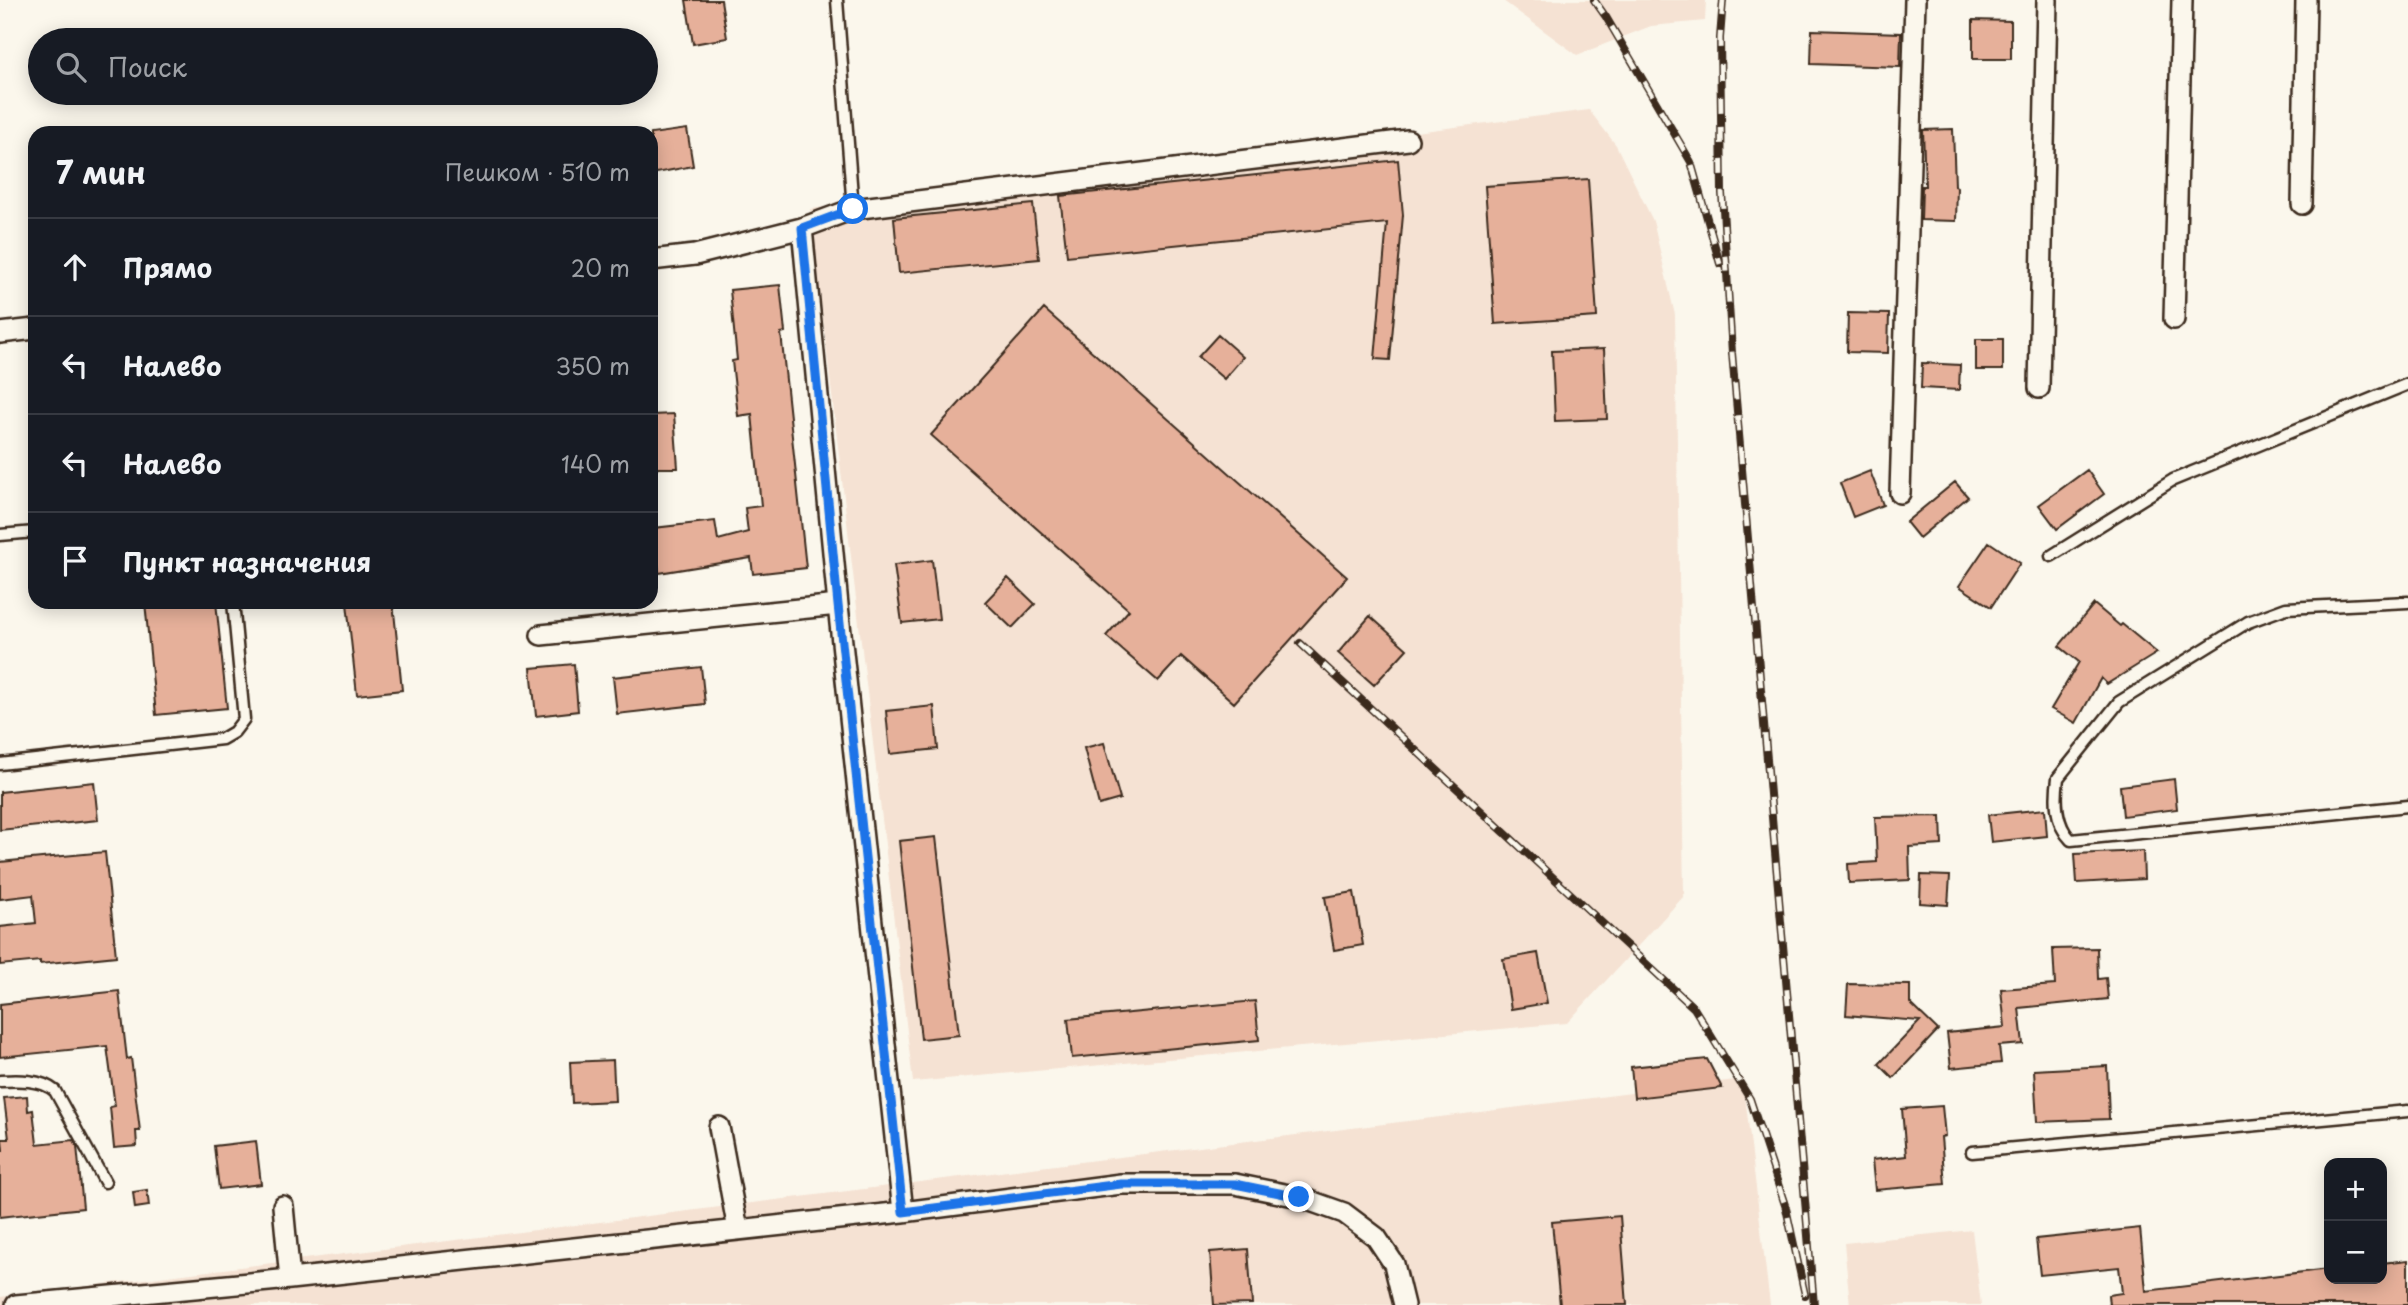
<!DOCTYPE html>
<html lang="ru">
<head>
<meta charset="utf-8">
<style>
  :root { --surface:#171b24; --page:#20242c; --text:#f1f3f6; --muted:#9ea1a6; --line:#363941 }
  body { margin:0; font-family:"Playpen Sans",sans-serif; background:var(--page); color:var(--text) }
  .controls { position:absolute; right:21px; bottom:21px; display:grid; overflow:hidden; border-radius:14px; box-shadow:0 4px 18px #0003 }
  .controls button { width:63px; height:63px; display:grid; place-items:center; padding:0; border:0; border-bottom:2px solid var(--line); background:var(--surface); color:var(--text); font:35px sans-serif }
  .stop { position:absolute; width:21px; height:21px; margin:-16px; border:5px solid #1a73e8; border-radius:50%; background:#fff }
  .stop.end { background:#1a73e8; border-color:#fff; box-shadow:0 2px 7px #0008 }
  .list { margin:0; padding:0; list-style:none }
  h2 { display:flex; justify-content:space-between; align-items:center; height:91px; margin:0; padding:0 28px; font-size:30px }
  h2 small { font-size:23px; font-weight:400; color:var(--muted) }
  .list li { display:grid; grid-template-columns:46px 1fr auto; gap:21px; align-items:center; box-sizing:border-box; height:98px; padding:0 28px; border-top:2px solid var(--line) }
  .list b { display:block; font-size:26px; white-space:nowrap }
  .list em { font-size:23px; font-style:normal; color:var(--muted) }
  .icon { flex:none; width:38px; height:38px; fill:none; stroke:currentColor; stroke-width:2; stroke-linecap:round; stroke-linejoin:round }
  .map { position:relative; flex:none; width:2408px; height:1305px; overflow:hidden }
  .search { position:absolute; background:var(--surface); box-shadow:0 4px 18px #0003; left:28px; top:28px; width:630px; height:77px; display:flex; align-items:center; gap:18px; box-sizing:border-box; padding:0 24px; border-radius:38px; color:var(--muted); font-size:26px }
  .panel { position:absolute; background:var(--surface); box-shadow:0 4px 18px #0003; left:28px; top:126px; width:630px; height:483px; border-radius:21px }
  .map>svg:first-child { display:block }
  .built { fill:#f5e2d3 }
  .building { fill:#e6b09a; stroke:#3b2a1e; stroke-width:2 }
  .lines { fill:none; stroke-linecap:round; stroke-linejoin:round }
  .service-casing { stroke:#3b2a1e; stroke-width:15 }
  .minor-casing { stroke:#3b2a1e; stroke-width:24 }
  .service { stroke:#fbf7ec; stroke-width:10 }
  .minor { stroke:#fbf7ec; stroke-width:19 }
  .rail-casing { stroke:#3b2a1e; stroke-width:8 }
  .rail { stroke:#fbf7ec; stroke-width:5; stroke-dasharray:16; stroke-linecap:butt }
  .route { stroke:#1a73e8; stroke-width:9 }
</style>
</head>
<body>
<div class="map">
<svg width="2408" height="1305" viewBox="0 0 2408 1305">
  <rect width="100%" height="100%" fill="#fbf7ec"/>
  <filter id="ink" filterUnits="userSpaceOnUse"><feTurbulence type="fractalNoise" baseFrequency=".0143" numOctaves="2"/><feDisplacementMap in="SourceGraphic" scale="14" xChannelSelector="R" yChannelSelector="G"/><feConvolveMatrix kernelMatrix="1 2 1 2 8 2 1 2 1" color-interpolation-filters="sRGB"/></filter>
  <g filter="url(#ink)">
    <path class="built" d="M 1502,0 L 1706,0 L 1705,21 L 1651,26 L 1577,55 Z
      M 1589,110 L 1616,145 L 1653,221 L 1675,315 L 1684,896 L 1567,1023 L 913,1082 L 810,209 Z
      M 1743,1079 L 1770,1305 L 0,1305 L 0,1297 Z
      M 1972,1230 L 1981,1305 L 1850,1305 L 1844,1243 Z"/>
    <path class="building" d="M 686,0 L 721,0 L 727,38 L 693,44 Z
      M 1973,20 L 2011,21 L 2011,59 L 1973,59 Z
      M 1812,30 L 1901,33 L 1900,67 L 1811,64 Z
      M 687,129 L 693,166 L 651,174 L 651,134 Z
      M 1953,129 L 1955,186 L 1957,187 L 1956,221 L 1921,220 L 1922,186 L 1925,186 L 1923,130 Z
      M 1398,160 L 1403,215 L 1390,360 L 1375,359 L 1387,223 L 1067,256 L 1060,196 Z
      M 1588,179 L 1597,317 L 1495,324 L 1485,186 Z
      M 1033,204 L 1039,259 L 899,273 L 894,218 Z
      M 780,285 L 785,332 L 781,333 L 806,568 L 753,574 L 751,558 L 659,573 L 654,528 L 715,521 L 718,540 L 748,532 L 745,508 L 761,506 L 752,414 L 738,416 L 732,361 L 737,360 L 730,290 Z
      M 1044,309 L 1347,577 L 1234,703 L 1181,656 L 1158,681 L 1106,636 L 1129,610 L 931,435 Z
      M 1848,313 L 1889,314 L 1888,353 L 1847,352 Z
      M 1218,335 L 1243,357 L 1224,379 L 1198,357 Z
      M 1976,339 L 2003,339 L 2003,370 L 1976,370 Z
      M 1604,349 L 1607,419 L 1555,421 L 1552,351 Z
      M 1922,363 L 1960,365 L 1959,390 L 1921,388 Z
      M 674,414 L 678,468 L 651,468 L 651,415 Z
      M 2087,470 L 2104,494 L 2057,529 L 2039,505 Z
      M 1870,471 L 1883,505 L 1853,517 L 1840,483 Z
      M 1955,482 L 1968,497 L 1919,538 L 1906,522 Z
      M 1989,542 L 2020,563 L 1991,607 L 1959,586 Z
      M 932,560 L 939,619 L 902,623 L 894,565 Z
      M 1008,578 L 1035,604 L 1012,628 L 985,602 Z
      M 145,602 L 216,602 L 227,708 L 156,715 Z
      M 393,602 L 402,690 L 357,695 L 347,603 Z
      M 2094,604 L 2120,626 L 2122,624 L 2157,653 L 2107,684 L 2101,678 L 2076,723 L 2051,709 L 2079,662 L 2059,646 Z
      M 1370,616 L 1407,649 L 1374,685 L 1338,653 Z
      M 574,664 L 578,711 L 536,716 L 531,668 Z
      M 701,667 L 705,704 L 617,714 L 613,677 Z
      M 934,706 L 938,749 L 890,754 L 886,711 Z
      M 1104,743 L 1120,799 L 1099,805 L 1084,748 Z
      M 2174,779 L 2177,809 L 2123,816 L 2120,786 Z
      M 94,782 L 98,820 L 0,830 L 0,792 Z
      M 2045,809 L 2047,836 L 1991,842 L 1988,815 Z
      M 1941,816 L 1942,845 L 1909,847 L 1910,880 L 1849,883 L 1848,864 L 1877,862 L 1875,817 Z
      M 936,837 L 959,1035 L 921,1039 L 899,841 Z
      M 2143,851 L 2144,879 L 2077,883 L 2075,854 Z
      M 105,852 L 116,956 L 40,964 L 40,961 L 0,965 L 0,927 L 36,923 L 33,895 L 0,899 L 0,862 Z
      M 1921,875 L 1950,876 L 1948,905 L 1920,903 Z
      M 1354,892 L 1363,945 L 1334,950 L 1325,897 Z
      M 2097,948 L 2098,979 L 2106,978 L 2108,999 L 2019,1008 L 2023,1044 L 1999,1046 L 2001,1063 L 1951,1068 L 1947,1033 L 2005,1027 L 2001,989 L 2055,985 L 2053,949 Z
      M 1538,953 L 1547,1003 L 1511,1009 L 1503,959 Z
      M 1848,984 L 1910,985 L 1910,1003 L 1938,1030 L 1893,1078 L 1879,1064 L 1920,1021 L 1846,1015 Z
      M 119,991 L 127,1059 L 131,1058 L 140,1131 L 136,1131 L 137,1146 L 114,1148 L 110,1107 L 115,1106 L 107,1046 L 0,1057 L 0,1004 Z
      M 1255,1001 L 1259,1040 L 1072,1058 L 1068,1019 Z
      M 1707,1059 L 1722,1088 L 1634,1098 L 1631,1067 Z
      M 613,1060 L 615,1101 L 572,1103 L 570,1062 Z
      M 2107,1066 L 2109,1119 L 2037,1122 L 2034,1070 Z
      M 27,1096 L 28,1111 L 33,1110 L 37,1144 L 74,1140 L 77,1146 L 83,1208 L 0,1217 L 0,1150 L 3,1150 L 2,1139 L 9,1139 L 4,1098 Z
      M 1942,1106 L 1945,1136 L 1941,1137 L 1945,1184 L 1875,1190 L 1872,1160 L 1906,1156 L 1902,1109 Z
      M 256,1141 L 261,1184 L 219,1189 L 214,1146 Z
      M 147,1190 L 149,1206 L 135,1208 L 133,1192 Z
      M 1620,1216 L 1627,1305 L 1560,1305 L 1552,1222 Z
      M 2140,1228 L 2146,1291 L 2329,1269 L 2329,1279 L 2382,1279 L 2382,1263 L 2408,1260 L 2408,1305 L 2109,1305 L 2108,1295 L 2122,1293 L 2119,1267 L 2040,1275 L 2036,1239 Z
      M 1248,1249 L 1252,1304 L 1214,1305 L 1210,1252 Z"/>
    <g class="lines">
      <g class="service-casing">
        <path id="service" d="M 837,0 L 853,209
          M 0,535 L 35,532
          M 2051,556 L 2173,480 L 2408,384
          M 2408,602 L 2286,608 L 2248,622 L 2119,702 L 2058,778 C 2055,800 2055,824 2071,840 L 2408,806
          M 0,764 L 222,739 L 234,732 L 244,719 L 233,602
          M 0,1081 C 18,1080 41,1079 55,1091 L 105,1182
          M 1972,1152 L 2408,1111"/>
      </g>
      <g class="minor-casing">
        <path id="minor" d="M 2302,204 L 2306,0
          M 651,260 L 695,255 L 802,228
          M 2174,319 L 2182,0
          M 0,333 L 35,329
          M 2039,388 L 2047,0
          M 1900,493 L 1915,0
          M 541,635 L 838,605
          M 719,1127 L 738,1230
          M 283,1206 L 290,1279
          M 903,1212 L 838,605 L 802,228 L 853,209 L 1408,140
          M 16,1305 L 290,1279 L 903,1212 L 1121,1184 L 1235,1184 L 1299,1197 L 1344,1213 L 1376,1237 L 1394,1264 L 1404,1305"/>
      </g>
      <use href="#service" class="service"/>
      <use href="#minor" class="minor"/>
      <g class="rail-casing">
        <path id="rail" d="M 1594,0 L 1606,17 L 1691,162 L 1720,264
          M 1723,0 L 1720,38 L 1722,193 L 1732,353 L 1814,1305
          M 1300,643 L 1694,1008 L 1750,1099 L 1786,1208 L 1805,1295"/>
      </g>
      <use href="#rail" class="rail"/>
    </g>
  </g>
  <g class="lines" filter="url(#ink)">
    <path class="route" d="M 853,209 L 802,228 L 838,605 L 903,1212 L 1121,1184 L 1235,1184 L 1299,1197"/>
  </g>
</svg>
<div class="controls">
<button>+</button>
<button>−</button>
</div>
<div class="stop" style="left:853px;top:209px"></div>
<div class="stop end" style="left:1299px;top:1197px"></div>
<div class="search"><svg class="icon" aria-label="search" viewBox="0 0 24 24"><circle cx="10" cy="10" r="6"/><path d="M15 15l6 6"/></svg>Поиск</div>
<section class="panel">
<h2>7 мин<small>Пешком · 510 m</small></h2>
<ul class="list">
<li><svg class="icon" aria-label="ahead" viewBox="0 0 24 24"><path d="M12 20V5M6 11l6-6 6 6"/></svg><div><b>Прямо</b></div><em>20 m</em></li>
<li><svg class="icon" aria-label="left" viewBox="0 0 24 24"><path d="M17 20v-9H6M10 6l-5 5 5 5"/></svg><div><b>Налево</b></div><em>350 m</em></li>
<li><svg class="icon" aria-label="left" viewBox="0 0 24 24"><path d="M17 20v-9H6M10 6l-5 5 5 5"/></svg><div><b>Налево</b></div><em>140 m</em></li>
<li><svg class="icon" aria-label="arrive" viewBox="0 0 24 24"><path d="M6 21V4h12l-3 4 3 4H6"/></svg><div><b>Пункт назначения</b></div></li>
</ul>
</section>
</div>
</body>
</html>
